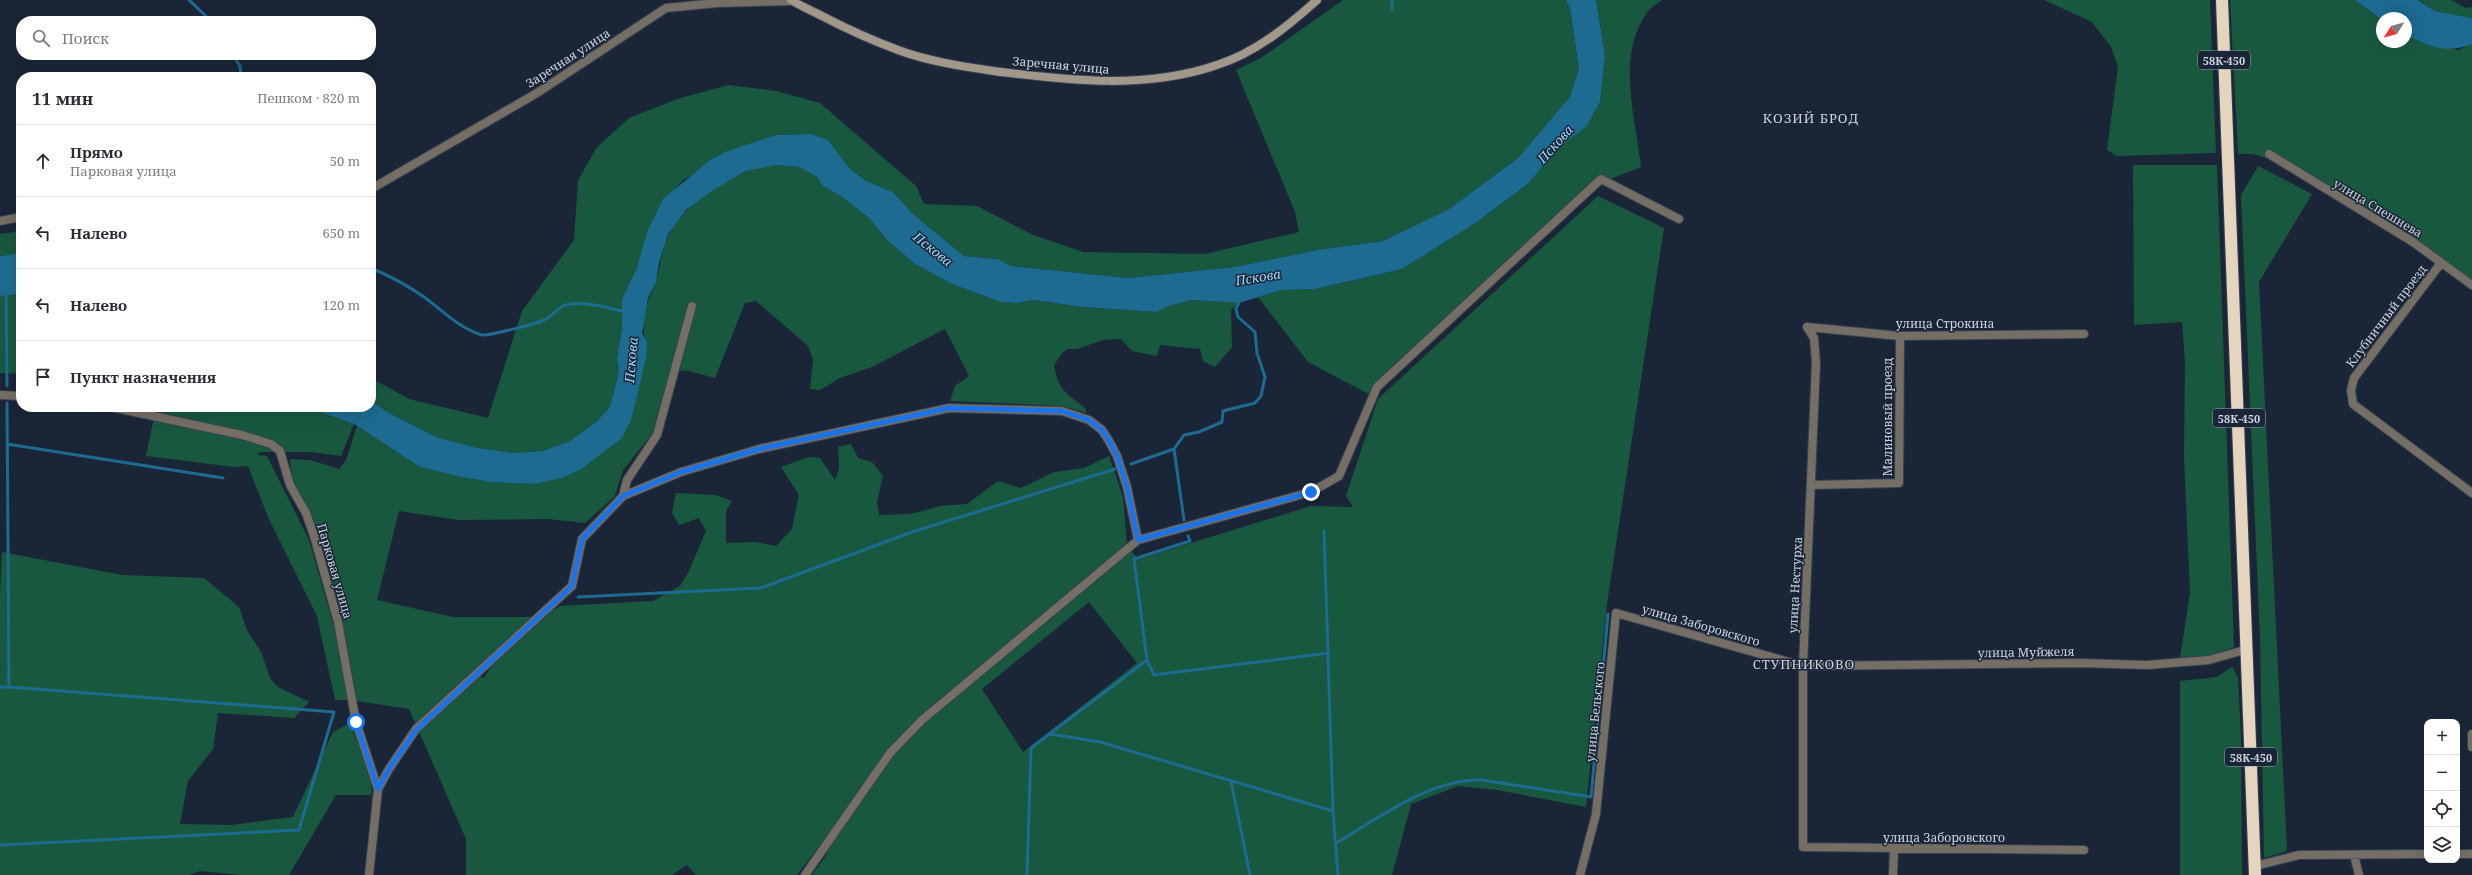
<!DOCTYPE html>
<html lang="ru">
<head>
<meta charset="utf-8">
<style>
  :root { --surface:#fff; --page:#f2f2f3; --text:#2b2b33; --muted:#7c7c81; --line:#e1e1e2 }
  body { margin:0; font-family:"Noto Serif",serif; background:var(--page); color:var(--text) }
  .controls { position:absolute; right:12px; bottom:12px; display:grid; overflow:hidden; border-radius:8px; box-shadow:0 4px 16px #0002 }
  .controls button { width:36px; height:36px; display:grid; place-items:center; padding:0; border:0; border-bottom:1px solid var(--line); background:var(--surface); color:var(--text); font:20px sans-serif }
  .compass { position:absolute; left:2376px; top:12px; width:36px; height:36px; border-radius:50%; background:var(--surface); box-shadow:0 4px 16px #0002; rotate:233deg }
  .stop { position:absolute; width:12px; height:12px; margin:-9px; border:3px solid #1a73e8; border-radius:50%; background:#fff }
  .stop.end { background:#1a73e8; border-color:#fff; box-shadow:0 1px 4px #0008 }
  .list { margin:0; padding:0; list-style:none }
  h2 { display:flex; justify-content:space-between; align-items:center; height:52px; margin:0; padding:0 16px; font-size:17px }
  h2 small { font-size:13px; font-weight:400; color:var(--muted) }
  .list li { display:grid; grid-template-columns:26px 1fr auto; gap:12px; align-items:center; box-sizing:border-box; height:72px; padding:0 16px; border-top:1px solid var(--line) }
  .list b { display:block; font-size:15px; white-space:nowrap }
  .list p { margin:0; font-size:13px; white-space:nowrap; color:var(--muted) }
  .list em { font-size:13px; font-style:normal; color:var(--muted) }
  .icon { flex:none; width:22px; height:22px; fill:none; stroke:currentColor; stroke-width:2; stroke-linecap:round; stroke-linejoin:round }
  .map { position:relative; flex:none; width:2472px; height:875px; overflow:hidden }
  .search { position:absolute; background:var(--surface); box-shadow:0 4px 16px #0002; left:16px; top:16px; width:360px; height:44px; display:flex; align-items:center; gap:10px; box-sizing:border-box; padding:0 14px; border-radius:16px; color:var(--muted); font-size:15px }
  .panel { position:absolute; background:var(--surface); box-shadow:0 4px 16px #0002; left:16px; top:72px; width:360px; height:340px; border-radius:16px }
  .map>svg:first-child { display:block }
  .green { fill:#18583f; fill-rule:evenodd }
  .water { fill:#1d6b91 }
  .lines { fill:none; stroke-linecap:round; stroke-linejoin:round }
  .stream { stroke:#1d6b91; stroke-width:3 }
  .street-casing { stroke:#364252; stroke-width:10 }
  .secondary-casing { stroke:#364252; stroke-width:10 }
  .highway-casing { stroke:#364252; stroke-width:14 }
  .street { stroke:#746e65; stroke-width:8 }
  .secondary { stroke:#a29889; stroke-width:8 }
  .highway { stroke:#e5d5be; stroke-width:12 }
  .route { stroke:#1a73e8; stroke-width:5 }
  .labels { text-anchor:middle; dominant-baseline:central; stroke-width:3; stroke-linejoin:round; paint-order:stroke }
  .shield { fill:#1a2637; stroke:#97a0ad; stroke-width:1 }
  .shield-label { font-size:11px; font-weight:bold; fill:#ccd4df }
  .street-label { font-size:12px; fill:#ccd4df; stroke:#1a2637 }
  .neighbourhood-label { font-size:13px; letter-spacing:1px; fill:#ccd4df; stroke:#1a2637 }
  .water-label { font-size:13px; font-style:italic; fill:#a2dafc; stroke:#1a2637 }
</style>
</head>
<body>
<div class="map">
<svg width="2472" height="875" viewBox="0 0 2472 875">
  <rect width="100%" height="100%" fill="#1a2637"/>
  <path class="green" d="M 1343,0 L 1566,0 L 1570,8 L 1579,69 L 1571,97 L 1518,158 L 1449,209 L 1383,241 L 1317,250 L 1235,267 L 1128,278 L 1011,266 L 998,259 L 964,256 L 913,214 L 893,192 L 866,181 L 850,169 L 828,140 L 811,134 L 776,135 L 710,160 L 700,170 L 682,181 L 655,214 L 636,270 L 622,299 L 622,328 L 617,358 L 619,371 L 610,407 L 597,421 L 570,441 L 543,451 L 513,453 L 478,448 L 436,437 L 389,413 L 371,401 L 371,378 L 409,399 L 488,418 L 522,311 L 574,240 L 578,180 L 597,147 L 629,118 L 680,98 L 729,85 L 776,91 L 820,103 L 916,186 L 924,204 L 977,206 L 1033,235 L 1083,252 L 1205,254 L 1299,232 L 1295,212 L 1236,70 L 1261,58 Z
    M 1596,0 L 1662,0 C 1657,4 1649,8 1646,14 C 1616,58 1636,119 1641,167 L 1595,185 L 1378,390 L 1374,397 L 1308,362 L 1258,297 L 1281,290 L 1315,289 L 1402,269 L 1474,224 L 1529,183 L 1556,149 L 1586,126 L 1600,102 L 1605,56 Z
    M 2044,0 L 2210,0 L 2216,153 L 2117,156 L 2107,150 L 2118,67 L 2111,47 L 2092,22 Z
    M 2230,0 L 2355,0 L 2382,20 L 2382,42 L 2406,42 L 2406,34 L 2458,50 L 2472,44 L 2472,283 L 2318,185 L 2266,158 L 2253,154 L 2238,154 Z
    M 2419,0 L 2451,0 L 2466,8 L 2472,7 L 2472,18 L 2435,11 Z
    M 777,165 L 799,167 L 817,177 L 823,186 L 842,197 L 869,218 L 888,241 L 915,264 L 950,283 L 1000,302 L 1016,303 L 1034,300 L 1083,307 L 1157,312 L 1169,306 L 1192,300 L 1239,303 L 1231,310 L 1232,347 L 1215,367 L 1203,361 L 1200,349 L 1160,345 L 1157,356 L 1132,351 L 1121,339 L 1103,340 L 1077,349 L 1068,349 L 1062,353 L 1054,365 C 1058,390 1066,393 1085,408 L 1087,413 L 1063,406 L 950,401 L 955,386 L 969,376 L 945,329 L 872,367 L 840,378 L 820,390 L 810,389 L 813,360 L 808,346 L 756,301 L 745,303 L 715,378 L 689,371 L 671,370 L 652,434 L 623,470 L 615,496 L 585,523 L 548,519 L 459,520 L 399,511 L 377,600 L 453,617 L 534,617 L 471,672 L 484,678 L 491,667 L 543,616 L 560,606 L 653,601 L 680,586 L 689,571 L 706,531 L 699,518 L 679,525 L 672,513 L 676,493 L 715,495 L 732,501 L 726,511 L 726,543 L 756,542 L 776,546 L 792,529 L 799,495 L 781,467 L 809,457 L 820,458 L 835,480 L 839,469 L 838,447 L 851,444 L 858,458 L 872,462 L 883,476 L 877,501 L 879,515 L 910,514 L 941,506 L 967,504 L 998,481 L 1021,488 L 1054,472 L 1084,468 L 1109,456 L 1123,497 L 1127,547 L 1139,559 L 1311,506 L 1353,507 L 1346,496 L 1378,399 L 1598,196 L 1664,228 L 1607,604 L 1586,807 L 1497,790 L 1458,786 L 1411,804 L 1392,875 L 812,875 L 827,854 L 827,836 L 797,875 L 696,875 L 687,865 L 672,875 L 466,875 L 466,839 L 409,709 L 357,701 L 346,638 L 314,527 L 292,477 L 290,459 L 310,460 L 339,469 L 346,460 L 357,426 L 420,467 L 456,476 L 491,482 L 534,484 L 580,470 L 647,341 C 637,324 649,300 655,283 C 661,268 661,251 668,236 C 679,210 719,183 744,171 C 753,167 767,167 777,165 ZM 1089,602 L 1137,663 L 1023,752 L 982,689 Z
    M 2133,165 L 2217,165 L 2234,647 L 2209,657 L 2180,658 L 2190,593 L 2184,458 L 2185,362 L 2182,322 L 2134,325 Z
    M 2258,166 L 2312,194 L 2259,282 L 2287,851 L 2264,858 L 2260,639 L 2241,195 Z
    M 21,231 L 21,253 L 0,256 L 0,234 Z
    M 21,294 L 21,374 L 0,373 L 0,296 Z
    M 127,407 L 306,407 L 354,424 L 341,456 L 311,452 L 259,452 L 257,455 L 267,456 L 309,540 L 334,627 L 350,700 L 335,700 L 317,616 L 268,517 L 248,466 L 234,467 L 146,456 L 154,417 Z
    M 2,552 L 122,575 L 204,578 L 239,607 L 247,630 L 261,652 L 270,678 L 278,687 L 309,702 L 294,718 L 218,713 L 213,749 L 188,781 L 180,824 L 232,825 L 293,817 L 333,732 L 350,723 L 372,779 L 371,795 L 336,795 L 289,875 L 240,875 L 200,871 L 189,875 L 0,875 L 0,594 Z
    M 2232,667 L 2238,677 L 2241,739 L 2242,875 L 2180,875 L 2180,681 L 2217,677 Z"/>
  <path class="water" d="M 1566,0 L 1596,0 L 1605,56 L 1600,102 L 1586,127 L 1556,149 L 1529,183 L 1474,224 L 1402,269 L 1315,289 L 1281,290 L 1239,303 L 1192,300 L 1169,306 L 1157,312 L 1083,307 L 1034,300 L 1016,303 L 1000,302 L 950,283 L 915,264 L 888,241 L 869,218 L 842,197 L 823,186 L 817,177 L 799,167 L 777,165 L 745,171 L 709,193 L 686,210 L 668,234 L 659,263 L 656,282 L 648,298 L 642,333 L 647,341 L 646,359 L 631,420 L 622,438 L 580,470 L 561,478 L 534,484 L 491,482 L 456,476 L 420,467 L 354,424 L 306,407 L 371,407 L 371,401 L 389,413 L 436,437 L 478,448 L 513,453 L 543,451 L 570,441 L 597,421 L 610,407 L 619,371 L 617,358 L 622,328 L 622,299 L 636,270 L 648,230 L 663,199 L 710,160 L 725,152 L 776,135 L 811,134 L 828,140 L 850,169 L 866,181 L 893,192 L 913,214 L 964,256 L 998,259 L 1011,266 L 1128,278 L 1235,267 L 1317,250 L 1383,241 L 1449,209 L 1518,158 L 1570,97 L 1579,69 L 1570,8 Z
    M 2355,0 L 2418,0 L 2435,11 L 2472,18 L 2472,44 C 2448,54 2428,47 2406,34 L 2406,18 L 2382,18 L 2382,20 Z
    M 21,253 L 21,294 L 0,296 L 0,256 Z"/>
  <g class="lines">
    <path class="stream" d="M 189,0 L 211,21
      M 1392,9 L 1392,0
      M 233,55 L 240,66 L 241,77
      M 371,268 C 390,276 407,285 424,297 C 443,311 459,328 482,335 C 487,336 541,323 546,319 C 552,316 557,309 563,306 C 578,299 610,308 625,312
      M 6,292 L 7,386
      M 7,444 L 223,478
      M 1131,464 L 1174,449
      M 1184,520 L 1174,449 L 1184,435 L 1199,432 L 1222,422 L 1223,411 L 1255,403 L 1261,396 L 1265,377 L 1257,353 L 1255,332 L 1238,317 L 1236,309 L 1240,300
      M 1324,531 L 1333,811
      M 578,597 L 761,588 L 912,532 L 1115,469
      M 1147,660 L 1154,675 L 1329,653
      M 0,687 L 9,687 L 7,403
      M 1050,734 L 1100,742 L 1333,811 L 1338,875
      M 1231,781 L 1250,875
      M 1336,843 C 1379,818 1431,778 1482,780 L 1591,797 L 1608,614
      M 0,845 L 299,830 L 334,712 L 9,687
      M 1027,875 L 1031,748 L 1147,660 L 1134,559 L 1190,541 L 1188,536"/>
    <g class="street-casing">
      <path id="street" d="M 2269,154 L 2413,242 L 2472,285
        M 371,189 L 537,93 L 666,8 L 717,3 L 793,1
        M 0,221 L 21,217
        M 2441,263 L 2354,378 L 2351,390 L 2353,404 L 2472,493
        M 1807,327 L 1814,338 L 1816,363 L 1803,666 L 1803,847 L 2084,850
        M 1807,327 L 1900,336 L 2084,334
        M 0,395 L 21,396
        M 111,407 L 242,435 L 271,444 L 280,451 L 290,485 L 306,513 L 314,536 L 338,622 L 356,722 L 378,789 L 369,875
        M 1812,485 L 1899,483 L 1900,336
        M 623,496 L 627,480 L 657,435 L 692,306
        M 2472,734 L 2472,747
        M 378,789 L 389,769 L 416,729 L 572,586 L 582,539 L 623,496 L 681,472 L 759,449 L 949,408 L 1062,411 L 1089,420 L 1102,430 L 1109,441 L 1117,456 L 1127,487 L 1138,540
        M 2457,854 L 2472,854
        M 2354,855 L 2359,875
        M 2255,866 L 2299,855 L 2427,854
        M 805,875 L 890,753 L 922,720 L 1138,540 L 1311,492 L 1339,476 L 1377,387 L 1601,179 L 1679,219
        M 1580,875 L 1596,814 L 1616,613 L 1803,666 L 2080,663 L 2147,665 L 2209,660 L 2248,649
        M 1893,875 L 1894,849"/>
    </g>
    <g class="secondary-casing">
      <path id="secondary" d="M 791,0 C 802,7 815,12 826,18 C 849,30 874,41 898,50 C 930,62 967,67 1001,72 C 1073,81 1147,89 1217,65 C 1255,53 1287,27 1317,0"/>
    </g>
    <g class="highway-casing">
      <path id="highway" d="M 2222,0 L 2255,875"/>
    </g>
    <use href="#street" class="street"/>
    <use href="#secondary" class="secondary"/>
    <use href="#highway" class="highway"/>
  </g>
  <g class="lines">
    <path class="route" d="M 356,722 L 378,789 L 389,769 L 416,730 L 572,586 L 582,539 L 623,496 L 681,472 L 759,449 L 949,408 L 1062,411 L 1089,420 L 1102,430 L 1109,440 L 1117,456 L 1127,487 L 1138,540 L 1311,492"/>
  </g>
  <g class="labels">
    <g class="shield">
      <rect x="2198" y="51" width="52" height="18" rx="3"/>
      <rect x="2213" y="409" width="52" height="18" rx="3"/>
      <rect x="2225" y="748" width="52" height="18" rx="3"/>
    </g>
    <g class="shield-label">
      <text x="2224" y="60">58К-450</text>
      <text x="2239" y="418">58К-450</text>
      <text x="2251" y="757">58К-450</text>
    </g>
    <g class="street-label">
      <text transform="translate(568 58) rotate(-33)">Заречная улица</text>
      <text transform="translate(1061 65) rotate(5)">Заречная улица</text>
      <text transform="translate(2378 208) rotate(31)">улица Спешнева</text>
      <text transform="translate(2386 316) rotate(-53)">Клубничный проезд</text>
      <text x="1945" y="323">улица Строкина</text>
      <text transform="translate(1887 417) rotate(-90)">Малиновый проезд</text>
      <text transform="translate(335 571) rotate(74)">Парковая улица</text>
      <text transform="translate(1795 585) rotate(-87)">улица Нестурха</text>
      <text transform="translate(1701 625) rotate(16)">улица Заборовского</text>
      <text transform="translate(2026 652) rotate(-1)">улица Муйжеля</text>
      <text transform="translate(1595 712) rotate(-84)">улица Бельского</text>
      <text x="1944" y="837">улица Заборовского</text>
    </g>
    <g class="neighbourhood-label">
      <text x="1811" y="118">КОЗИЙ БРОД</text>
      <text x="1804" y="664">СТУПНИКОВО</text>
    </g>
    <g class="water-label">
      <text transform="translate(1555 144) rotate(-48)">Пскова</text>
      <text transform="translate(933 249) rotate(39)">Пскова</text>
      <text transform="translate(1258 277) rotate(-9)">Пскова</text>
      <text transform="translate(631 360) rotate(-85)">Пскова</text>
    </g>
  </g>
</svg>
<div class="controls">
<button>+</button>
<button>−</button>
<button><svg class="icon" aria-label="locate" viewBox="0 0 24 24"><circle cx="12" cy="12" r="6"/><path d="M12 2v4M12 18v4M2 12h4M18 12h4"/></svg></button>
<button><svg class="icon" aria-label="layers" viewBox="0 0 24 24"><path d="M12 4l9 5-9 5-9-5zM3 14l9 5 9-5"/></svg></button>
</div>
<svg class="compass" viewBox="-18 -18 36 36"><path d="M0-13l5 13h-10z" fill="#e53935"/><path d="M0 13l5-13h-10z" fill="#7c7c81"/></svg>
<div class="stop" style="left:356px;top:722px"></div>
<div class="stop end" style="left:1311px;top:492px"></div>
<div class="search"><svg class="icon" aria-label="search" viewBox="0 0 24 24"><circle cx="10" cy="10" r="6"/><path d="M15 15l6 6"/></svg>Поиск</div>
<section class="panel">
<h2>11 мин<small>Пешком · 820 m</small></h2>
<ul class="list">
<li><svg class="icon" aria-label="ahead" viewBox="0 0 24 24"><path d="M12 20V5M6 11l6-6 6 6"/></svg><div><b>Прямо</b><p>Парковая улица</p></div><em>50 m</em></li>
<li><svg class="icon" aria-label="left" viewBox="0 0 24 24"><path d="M17 20v-9H6M10 6l-5 5 5 5"/></svg><div><b>Налево</b></div><em>650 m</em></li>
<li><svg class="icon" aria-label="left" viewBox="0 0 24 24"><path d="M17 20v-9H6M10 6l-5 5 5 5"/></svg><div><b>Налево</b></div><em>120 m</em></li>
<li><svg class="icon" aria-label="arrive" viewBox="0 0 24 24"><path d="M6 21V4h12l-3 4 3 4H6"/></svg><div><b>Пункт назначения</b></div></li>
</ul>
</section>
</div>
</body>
</html>
